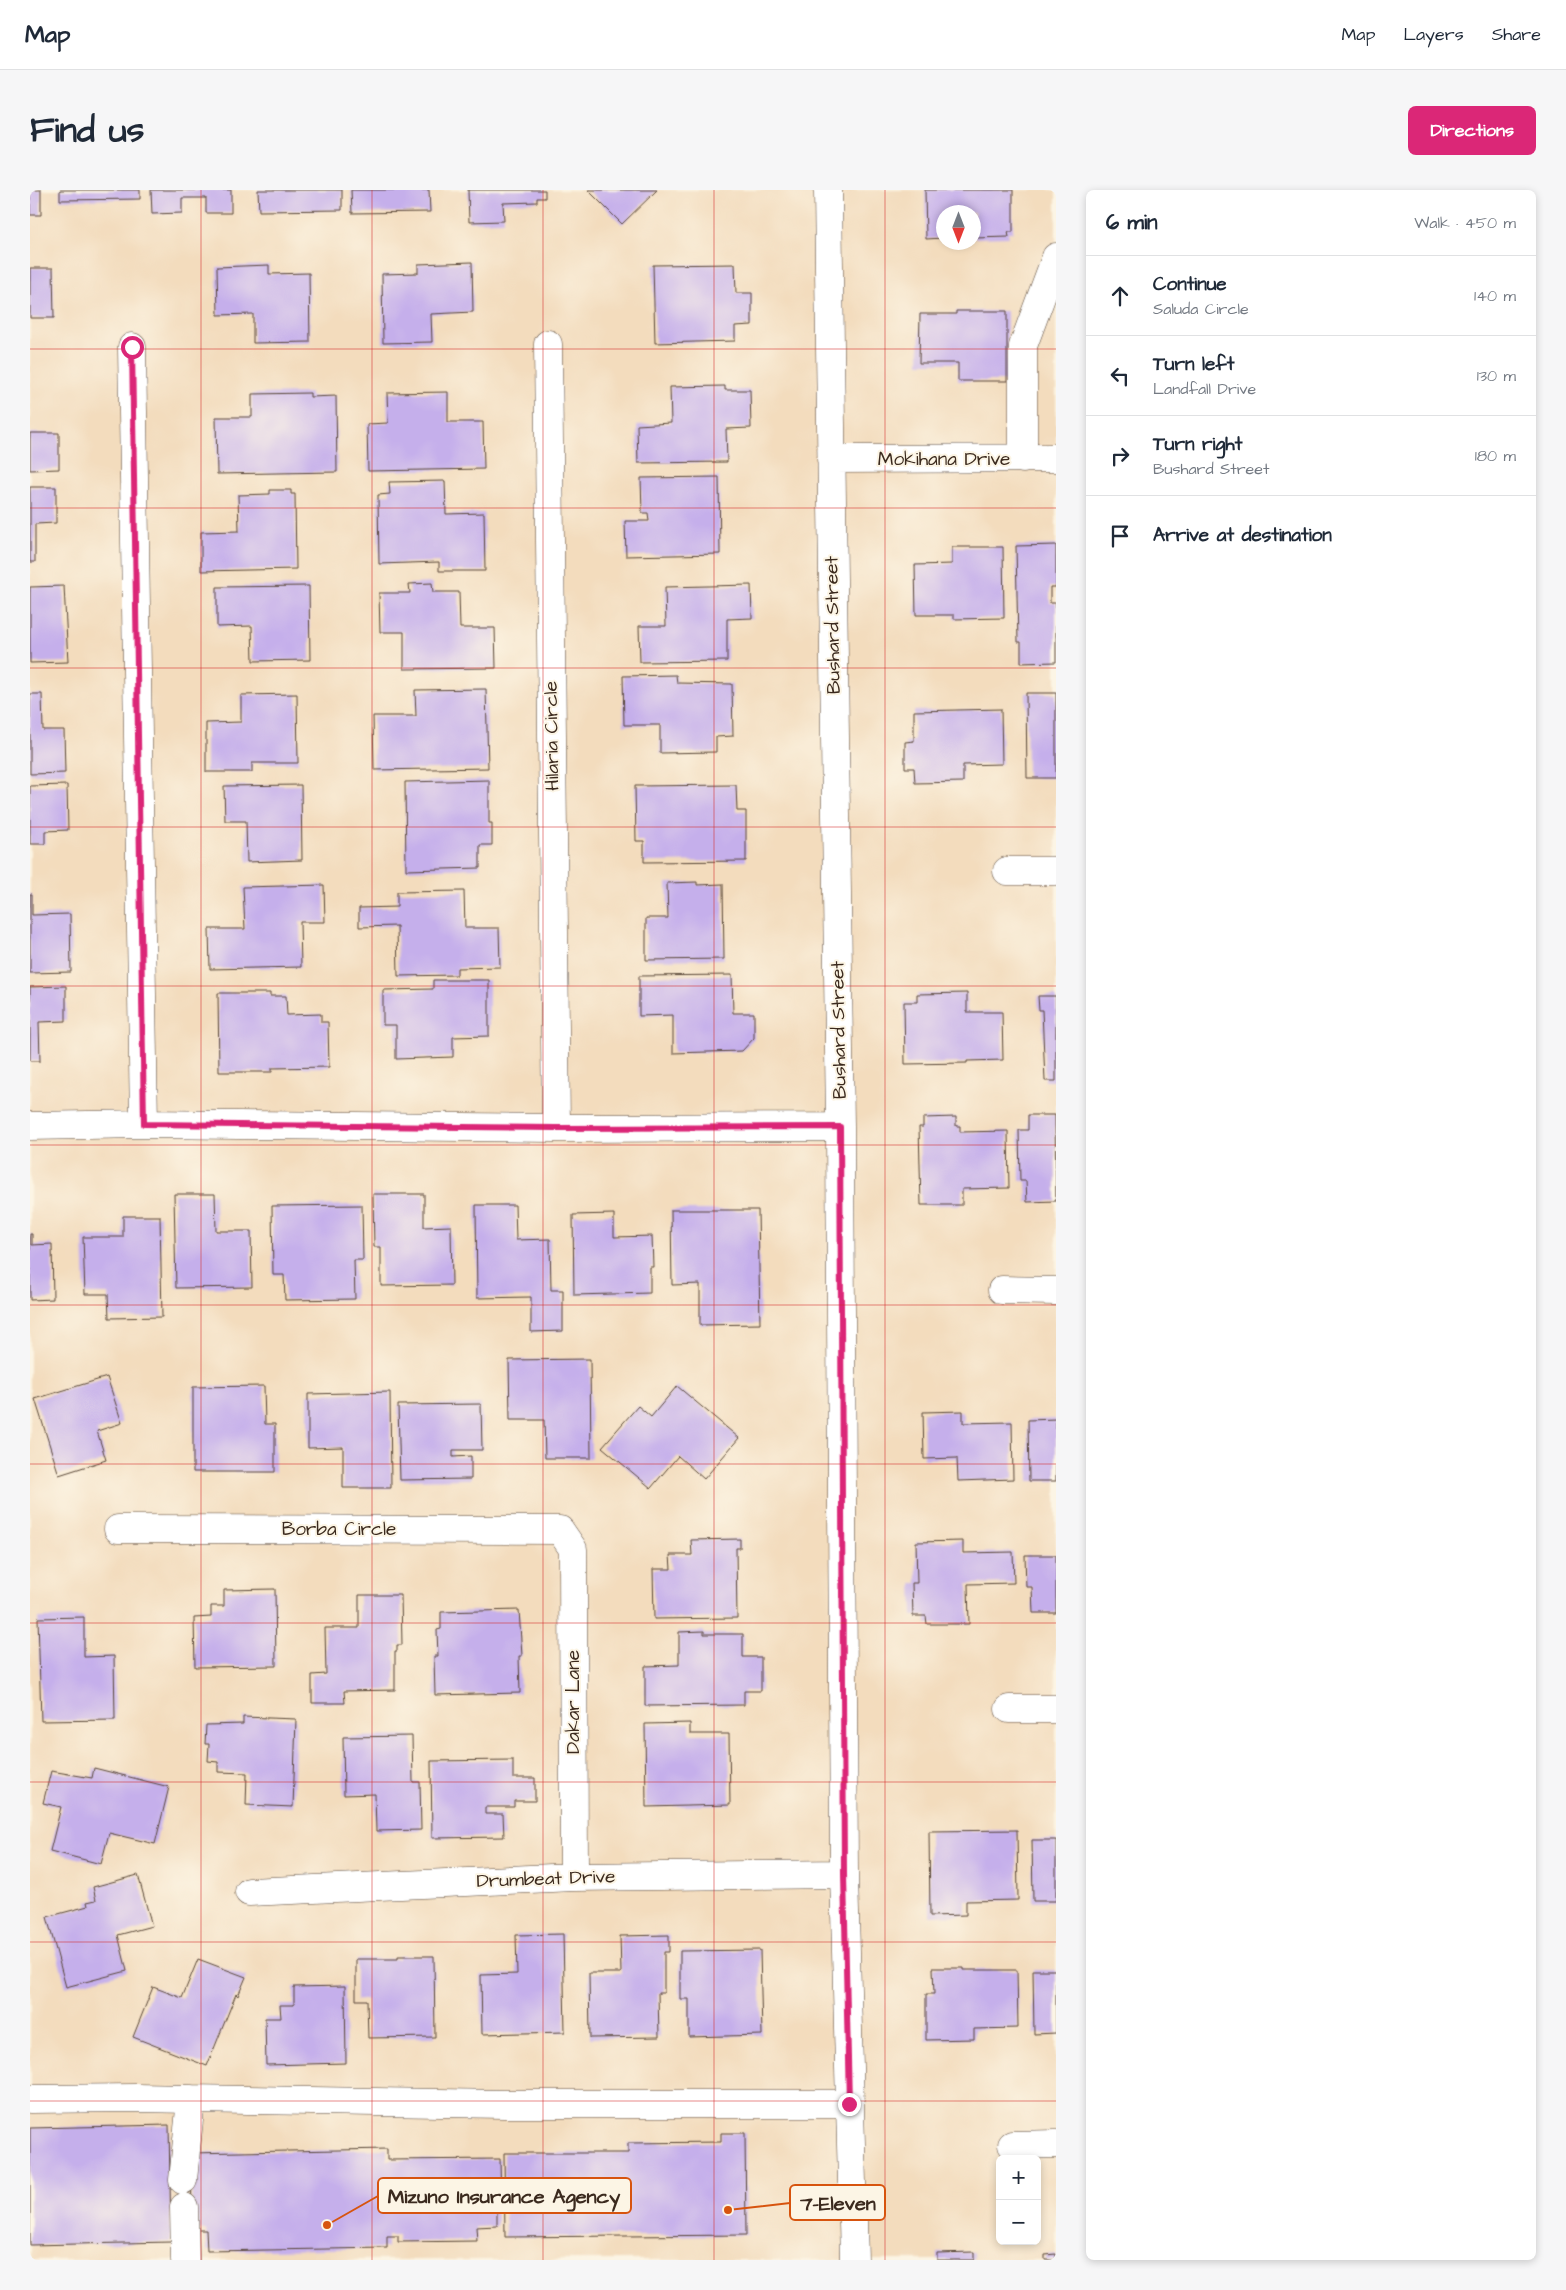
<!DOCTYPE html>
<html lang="en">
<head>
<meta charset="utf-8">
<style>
  :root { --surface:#fff; --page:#f6f6f7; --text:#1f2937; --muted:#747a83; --line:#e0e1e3; --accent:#db2777 }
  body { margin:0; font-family:"Architects Daughter",sans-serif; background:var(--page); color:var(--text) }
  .controls { position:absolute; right:15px; bottom:15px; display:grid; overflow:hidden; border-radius:8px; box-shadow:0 2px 8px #0003 }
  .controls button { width:45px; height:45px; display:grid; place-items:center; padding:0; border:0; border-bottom:1px solid var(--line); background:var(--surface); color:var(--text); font:25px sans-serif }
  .compass { position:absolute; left:906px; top:15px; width:45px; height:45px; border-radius:50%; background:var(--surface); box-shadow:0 2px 8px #0003; rotate:180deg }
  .stop { position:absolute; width:15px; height:15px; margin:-11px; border:4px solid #db2777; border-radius:50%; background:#fff }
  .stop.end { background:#db2777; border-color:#fff; box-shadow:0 1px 5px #0008 }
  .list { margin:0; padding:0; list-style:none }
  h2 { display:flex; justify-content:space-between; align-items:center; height:65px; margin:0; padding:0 20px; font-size:21px }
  h2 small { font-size:16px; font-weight:400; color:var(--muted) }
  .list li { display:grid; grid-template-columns:32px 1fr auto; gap:15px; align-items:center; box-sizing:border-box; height:80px; padding:0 20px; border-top:1px solid var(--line) }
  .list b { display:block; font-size:19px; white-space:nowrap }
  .list p { margin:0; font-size:16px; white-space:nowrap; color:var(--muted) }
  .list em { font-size:16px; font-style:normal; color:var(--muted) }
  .icon { flex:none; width:28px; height:28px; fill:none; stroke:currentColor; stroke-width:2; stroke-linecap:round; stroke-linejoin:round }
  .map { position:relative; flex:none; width:1026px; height:2070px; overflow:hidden; border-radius:8px }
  header { display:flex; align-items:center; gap:30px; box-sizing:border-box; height:70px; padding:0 25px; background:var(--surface); border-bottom:1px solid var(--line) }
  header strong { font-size:24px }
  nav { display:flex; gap:28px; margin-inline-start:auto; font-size:18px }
  .intro { display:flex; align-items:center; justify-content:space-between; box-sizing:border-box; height:120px; padding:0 30px }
  h1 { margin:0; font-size:35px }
  .button { padding:12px 22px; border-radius:8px; background:var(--accent); color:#fff; font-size:18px; font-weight:700 }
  main { display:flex; gap:30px; padding:0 30px }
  aside { flex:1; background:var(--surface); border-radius:8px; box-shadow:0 2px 8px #0003 }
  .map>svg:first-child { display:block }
  .building { fill:#c5afeb }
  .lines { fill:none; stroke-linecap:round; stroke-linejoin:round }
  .minor-casing { stroke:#574536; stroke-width:29 }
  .minor { stroke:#fff; stroke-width:28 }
  .route { stroke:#db2777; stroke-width:6 }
  .grid { fill:none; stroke:#d62828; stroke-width:1; stroke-opacity:0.55 }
  .labels { text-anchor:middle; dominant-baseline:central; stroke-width:4; stroke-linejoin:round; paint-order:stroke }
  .street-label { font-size:19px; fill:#3b2a1e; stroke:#fcf5e5 }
  .leader { fill:none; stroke:#d7540e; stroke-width:2 }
  .callout-dot { fill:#d7540e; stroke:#fcf5e5; stroke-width:2 }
  .callout { fill:#fcf5e5; stroke:#d7540e; stroke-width:2 }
  .callout-label { font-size:20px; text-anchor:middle; font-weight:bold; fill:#3b2a1e }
</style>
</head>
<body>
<header>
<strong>Map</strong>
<nav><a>Map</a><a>Layers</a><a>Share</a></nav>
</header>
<div class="intro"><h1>Find us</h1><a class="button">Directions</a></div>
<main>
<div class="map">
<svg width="1026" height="2070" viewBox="0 0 1026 2070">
  <rect width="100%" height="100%" fill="#fcf5e5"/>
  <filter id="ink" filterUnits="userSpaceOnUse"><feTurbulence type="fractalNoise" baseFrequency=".02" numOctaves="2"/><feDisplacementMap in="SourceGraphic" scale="10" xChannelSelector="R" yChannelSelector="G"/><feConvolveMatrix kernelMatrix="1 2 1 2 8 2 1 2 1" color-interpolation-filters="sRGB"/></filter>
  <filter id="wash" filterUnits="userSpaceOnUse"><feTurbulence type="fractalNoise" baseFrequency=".0096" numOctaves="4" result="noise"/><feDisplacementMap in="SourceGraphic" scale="20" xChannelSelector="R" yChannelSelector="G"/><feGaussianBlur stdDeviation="1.12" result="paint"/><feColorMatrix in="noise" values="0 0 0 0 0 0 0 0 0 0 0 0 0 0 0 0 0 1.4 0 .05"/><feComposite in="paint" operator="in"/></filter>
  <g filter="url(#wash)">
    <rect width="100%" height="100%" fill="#f3dcbd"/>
    <g id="blocks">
      <path class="building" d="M 0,0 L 11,0 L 11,25 L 0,25 Z
        M 30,0 L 110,0 L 110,9 L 30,10 Z
        M 121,0 L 201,0 L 201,23 L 176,23 L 176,8 L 152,8 L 152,23 L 122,24 Z
        M 228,0 L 312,0 L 312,20 L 229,21 Z
        M 321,0 L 399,0 L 400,22 L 322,23 Z
        M 438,0 L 515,0 L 515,8 L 507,8 L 507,12 L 473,13 L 474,31 L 439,32 Z
        M 558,0 L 627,0 L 592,34 Z
        M 895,0 L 983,0 L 983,42 L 978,42 L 979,47 L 944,48 L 944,22 L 914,22 L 914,48 L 896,49 Z
        M 442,72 L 443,122 L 401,124 L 402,152 L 353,153 L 352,84 L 388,83 L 388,74 Z
        M 705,74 L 706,103 L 722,103 L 722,135 L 705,136 L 705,151 L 625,153 L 623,75 Z
        M 239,75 L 239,84 L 279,83 L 280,152 L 223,153 L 223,124 L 188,125 L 187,77 Z
        M 0,78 L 23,78 L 24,128 L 0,128 Z
        M 926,121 L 977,121 L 977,191 L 928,191 L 928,173 L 889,173 L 890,124 L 926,124 Z
        M 695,196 L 695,200 L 720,200 L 721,238 L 696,239 L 697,272 L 608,273 L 607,235 L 641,233 L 640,197 Z
        M 418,202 L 418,232 L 453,232 L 454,279 L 338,281 L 337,234 L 358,233 L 357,203 Z
        M 280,203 L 280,207 L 306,206 L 307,282 L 187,284 L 186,227 L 222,227 L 222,204 Z
        M 0,243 L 29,243 L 29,279 L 0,280 Z
        M 689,287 L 690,364 L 596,366 L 595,331 L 619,331 L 618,323 L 612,323 L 611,288 Z
        M 415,291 L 416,324 L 454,323 L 455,381 L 409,381 L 409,372 L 349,374 L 348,305 L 360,304 L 359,292 Z
        M 0,297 L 26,297 L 26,333 L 5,334 L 5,372 L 0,372 Z
        M 240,300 L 261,300 L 261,304 L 265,304 L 266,379 L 171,381 L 171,342 L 209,341 L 208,305 L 240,304 Z
        M 1026,355 L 1026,397 L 1020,397 L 1020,413 L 1026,413 L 1026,472 L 991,473 L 991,452 L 988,452 L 986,356 Z
        M 922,357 L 973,357 L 974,428 L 924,429 L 924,425 L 886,425 L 885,375 L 922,374 Z
        M 402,393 L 403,402 L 429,402 L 430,438 L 465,438 L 466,478 L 374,479 L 374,442 L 350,442 L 349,403 L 380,403 L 379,394 Z
        M 721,395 L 722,428 L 697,429 L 697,471 L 610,472 L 609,436 L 636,436 L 635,397 Z
        M 34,396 L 38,472 L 0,473 L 0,397 Z
        M 279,396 L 280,470 L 223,471 L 222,436 L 187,437 L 187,397 Z
        M 646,485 L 647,493 L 702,494 L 703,546 L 686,547 L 686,562 L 630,563 L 630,535 L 594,535 L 593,486 Z
        M 456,499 L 458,578 L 344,580 L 343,526 L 386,526 L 385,500 Z
        M 996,503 L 1026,503 L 1026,588 L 997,588 Z
        M 0,504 L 12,504 L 13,540 L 34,540 L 35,583 L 0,584 Z
        M 267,504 L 268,573 L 222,573 L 222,582 L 176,582 L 176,533 L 211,532 L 211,505 Z
        M 971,519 L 972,574 L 933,575 L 933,592 L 885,593 L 884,578 L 875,578 L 875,552 L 884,551 L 884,521 Z
        M 459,590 L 459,633 L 462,633 L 462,655 L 450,655 L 450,678 L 376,680 L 375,592 Z
        M 37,595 L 38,640 L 15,641 L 15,654 L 0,654 L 0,596 Z
        M 271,595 L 272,670 L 217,672 L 216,631 L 195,631 L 194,596 Z
        M 706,595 L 707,621 L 716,621 L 716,671 L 614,672 L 614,651 L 606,651 L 605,596 Z
        M 667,692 L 667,695 L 693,694 L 694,769 L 616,770 L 616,728 L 638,728 L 637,693 Z
        M 294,695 L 295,732 L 270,732 L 271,777 L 180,779 L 179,739 L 215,739 L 213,697 Z
        M 434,701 L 435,738 L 469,738 L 470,777 L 427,778 L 427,785 L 368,786 L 367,736 L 329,737 L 329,718 L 367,717 L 367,702 Z
        M 0,704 L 2,704 L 2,725 L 40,724 L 41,782 L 0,783 Z
        M 702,785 L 703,823 L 724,823 L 724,848 L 712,861 L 643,863 L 643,825 L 609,826 L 609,786 Z
        M 403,790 L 459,790 L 459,846 L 423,847 L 423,867 L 366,869 L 366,835 L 353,835 L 353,800 L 403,799 Z
        M 36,796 L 36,831 L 9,832 L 10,871 L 0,871 L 0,797 Z
        M 188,803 L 240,803 L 240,806 L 256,806 L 257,825 L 291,824 L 291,832 L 298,832 L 299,877 L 242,878 L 242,882 L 189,882 Z
        M 937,803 L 937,822 L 972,822 L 973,870 L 937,871 L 937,873 L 875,874 L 874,812 L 887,812 L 887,804 Z
        M 1008,806 L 1026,806 L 1026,891 L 1015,891 L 1012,820 L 1009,820 Z
        M 998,925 L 1025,925 L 1026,1011 L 997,1012 L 996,991 L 990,991 L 989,940 L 998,940 Z
        M 926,927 L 926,936 L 930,936 L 930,942 L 978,941 L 979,998 L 932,999 L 932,1015 L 891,1015 L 889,937 L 893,937 L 893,928 Z
        M 144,1004 L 185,1004 L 186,1041 L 221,1041 L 222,1097 L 146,1098 Z
        M 343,1004 L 394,1004 L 394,1037 L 421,1036 L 422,1095 L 351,1096 L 351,1057 L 344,1057 Z
        M 332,1015 L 333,1070 L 324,1070 L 325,1109 L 255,1110 L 254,1085 L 243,1085 L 242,1016 Z
        M 446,1015 L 485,1015 L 486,1050 L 520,1049 L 521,1100 L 533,1100 L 533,1141 L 501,1142 L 501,1107 L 447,1108 Z
        M 641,1020 L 728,1020 L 730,1134 L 670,1135 L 670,1094 L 642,1095 Z
        M 584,1024 L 584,1047 L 622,1046 L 623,1077 L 620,1077 L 620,1103 L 544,1105 L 543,1025 Z
        M 93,1026 L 130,1026 L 132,1127 L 79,1128 L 78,1104 L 55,1104 L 53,1047 L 93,1047 Z
        M 0,1044 L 2,1044 L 2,1055 L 22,1054 L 23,1109 L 0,1110 Z
        M 560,1169 L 561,1268 L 515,1268 L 514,1230 L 480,1230 L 479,1170 Z
        M 77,1187 L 92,1233 L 67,1241 L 76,1270 L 29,1285 L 5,1209 Z
        M 234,1196 L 235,1234 L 245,1234 L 245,1282 L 163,1282 L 163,1197 Z
        M 647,1196 L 709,1248 L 674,1289 L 648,1266 L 621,1298 L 572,1257 L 608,1216 L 621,1227 Z
        M 360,1202 L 361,1298 L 313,1298 L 313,1257 L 278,1258 L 278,1204 Z
        M 451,1214 L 452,1260 L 423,1260 L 423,1267 L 441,1266 L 441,1289 L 370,1290 L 368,1215 Z
        M 933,1221 L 933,1233 L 982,1232 L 983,1289 L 928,1291 L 927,1268 L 894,1269 L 893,1222 Z
        M 1026,1229 L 1026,1291 L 999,1291 L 998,1230 Z
        M 710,1349 L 710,1358 L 706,1358 L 707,1428 L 624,1429 L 623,1379 L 641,1379 L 640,1365 L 662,1365 L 661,1350 Z
        M 933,1351 L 933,1363 L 983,1362 L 984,1393 L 938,1394 L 939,1434 L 897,1434 L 896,1426 L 883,1426 L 882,1393 L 887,1393 L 886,1352 Z
        M 995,1365 L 1026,1365 L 1026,1423 L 1003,1423 L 1002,1397 L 996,1397 Z
        M 245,1399 L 246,1476 L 165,1477 L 164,1428 L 181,1427 L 181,1416 L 194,1416 L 194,1400 Z
        M 329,1405 L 371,1405 L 372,1455 L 367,1455 L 367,1461 L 365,1461 L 365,1500 L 314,1501 L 315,1513 L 282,1513 L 282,1485 L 296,1484 L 295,1438 L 329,1438 Z
        M 489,1420 L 492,1466 L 489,1466 L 490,1503 L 405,1505 L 404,1466 L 408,1466 L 407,1440 L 411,1439 L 411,1422 Z
        M 54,1427 L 54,1467 L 84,1466 L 85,1530 L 11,1531 L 8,1428 Z
        M 674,1441 L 674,1444 L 713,1444 L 713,1467 L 731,1467 L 731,1501 L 714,1501 L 714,1515 L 615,1516 L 615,1476 L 649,1475 L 649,1442 Z
        M 213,1527 L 266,1529 L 263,1617 L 216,1615 L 217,1583 L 188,1582 L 188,1572 L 178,1571 L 179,1554 L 175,1554 L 176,1535 L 213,1534 Z
        M 660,1533 L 660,1544 L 699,1544 L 700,1615 L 616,1617 L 615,1534 Z
        M 382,1546 L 383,1592 L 390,1592 L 391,1640 L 346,1641 L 345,1604 L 314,1605 L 313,1547 Z
        M 483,1570 L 483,1588 L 505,1588 L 505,1611 L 484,1611 L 484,1617 L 455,1617 L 455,1624 L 473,1624 L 474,1647 L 402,1648 L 401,1571 Z
        M 64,1578 L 139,1597 L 125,1654 L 79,1643 L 71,1674 L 20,1661 L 31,1617 L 13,1613 L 21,1581 L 62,1588 Z
        M 987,1640 L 988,1710 L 936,1711 L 936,1725 L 900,1726 L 899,1641 Z
        M 1002,1650 L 1026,1650 L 1026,1711 L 1003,1711 Z
        M 108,1685 L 122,1736 L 88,1745 L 97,1781 L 36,1797 L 17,1727 L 58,1716 L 57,1712 L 66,1710 L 63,1697 Z
        M 533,1744 L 535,1842 L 452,1844 L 451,1785 L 487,1784 L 486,1745 Z
        M 639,1745 L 639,1762 L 634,1762 L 634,1803 L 628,1803 L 629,1847 L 560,1848 L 559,1783 L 591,1783 L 590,1746 Z
        M 730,1760 L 732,1845 L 659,1847 L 659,1809 L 650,1809 L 650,1761 Z
        M 368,1766 L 404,1766 L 405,1847 L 338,1848 L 337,1810 L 326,1810 L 326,1769 L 368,1769 Z
        M 168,1769 L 216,1787 L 208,1806 L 206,1804 L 177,1876 L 103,1847 L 123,1797 L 152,1808 Z
        M 903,1778 L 934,1778 L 934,1780 L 987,1780 L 988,1838 L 944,1839 L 944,1849 L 896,1850 L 896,1804 L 904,1804 Z
        M 1003,1780 L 1026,1780 L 1026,1843 L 1004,1844 Z
        M 315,1796 L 316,1873 L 236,1875 L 235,1828 L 251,1828 L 250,1815 L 264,1815 L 264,1797 Z
        M 139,1935 L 141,2052 L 0,2055 L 0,1938 Z
        M 691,1943 L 715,1943 L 716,2045 L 475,2047 L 474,1963 L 598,1963 L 598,1953 L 691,1952 Z
        M 357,1959 L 357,1970 L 470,1969 L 471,2019 L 467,2019 L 467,2036 L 446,2037 L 447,2051 L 368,2052 L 368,2046 L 357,2046 L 357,2058 L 177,2061 L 176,2040 L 167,2040 L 162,2025 L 161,1963 Z
        M 944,2062 L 944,2070 L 907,2070 L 907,2063 Z
        M 1026,2064 L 1026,2070 L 1015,2070 L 1015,2065 Z"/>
    </g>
  </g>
  <g filter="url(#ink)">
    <use href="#blocks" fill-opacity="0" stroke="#574536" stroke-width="1"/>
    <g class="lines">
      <g class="minor-casing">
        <path id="minor" d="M 798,0 L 810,937 L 814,1684 L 824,2070
          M 518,154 L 526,938
          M 102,157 L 114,934
          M 801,269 L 1026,268
          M 993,269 L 993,156 L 1026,67
          M 977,681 L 1026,681
          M 0,936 L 114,934 L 526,938 L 810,937
          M 972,1100 L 1026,1101
          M 88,1339 L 530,1340 L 543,1359 L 544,1687
          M 979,1519 L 1026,1519
          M 219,1702 L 544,1687 L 814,1684
          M 0,1909 L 106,1908 L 161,1909
          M 982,1955 L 1026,1954
          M 153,1990 L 161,1909 L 474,1914 L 819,1914
          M 154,2017 L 155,2070"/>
      </g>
      <use href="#minor" class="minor"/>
    </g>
  </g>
  <g class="lines" filter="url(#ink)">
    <path class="route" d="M 102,157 L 114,934 L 526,938 L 810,937 L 814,1684 L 819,1914"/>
  </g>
  <path class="grid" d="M 171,0 L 171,2070M 342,0 L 342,2070M 513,0 L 513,2070M 684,0 L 684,2070M 855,0 L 855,2070M 0,159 L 1026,159M 0,318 L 1026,318M 0,478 L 1026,478M 0,637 L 1026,637M 0,796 L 1026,796M 0,955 L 1026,955M 0,1115 L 1026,1115M 0,1274 L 1026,1274M 0,1433 L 1026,1433M 0,1592 L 1026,1592M 0,1752 L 1026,1752M 0,1911 L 1026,1911"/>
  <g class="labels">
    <g class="street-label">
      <text x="914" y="269">Mokihana Drive</text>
      <text transform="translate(803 435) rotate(-91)">Bushard Street</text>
      <text transform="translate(522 546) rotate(-91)">Hilaria Circle</text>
      <text transform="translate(809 840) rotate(-91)">Bushard Street</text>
      <text x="309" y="1339">Borba Circle</text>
      <text transform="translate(543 1512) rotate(-90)">Dakar Lane</text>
      <text transform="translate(516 1689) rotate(-2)">Drumbeat Drive</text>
    </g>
  </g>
  <path class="leader" d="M297 2035L348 2006M698 2020L760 2013"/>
  <g class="callout-dot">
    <circle cx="297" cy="2035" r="5"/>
    <circle cx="698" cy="2020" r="5"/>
  </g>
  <g class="callout">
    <rect x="348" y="1988" width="253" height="35" rx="5"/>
    <rect x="760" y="1995" width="95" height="35" rx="5"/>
  </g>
  <g class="callout-label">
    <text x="474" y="2013">Mizuno Insurance Agency</text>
    <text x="808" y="2020">7-Eleven</text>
  </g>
</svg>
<div class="controls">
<button>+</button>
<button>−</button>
</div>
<svg class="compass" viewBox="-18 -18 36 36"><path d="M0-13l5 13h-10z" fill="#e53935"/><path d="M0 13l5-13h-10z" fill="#747a83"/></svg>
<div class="stop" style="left:102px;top:157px"></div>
<div class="stop end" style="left:819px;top:1914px"></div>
</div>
<aside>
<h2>6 min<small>Walk · 450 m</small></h2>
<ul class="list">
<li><svg class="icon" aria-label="ahead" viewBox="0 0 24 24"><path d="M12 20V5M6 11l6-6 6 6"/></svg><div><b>Continue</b><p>Saluda Circle</p></div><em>140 m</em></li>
<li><svg class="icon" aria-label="left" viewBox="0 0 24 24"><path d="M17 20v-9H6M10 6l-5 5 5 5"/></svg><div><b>Turn left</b><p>Landfall Drive</p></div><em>130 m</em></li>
<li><svg class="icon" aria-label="right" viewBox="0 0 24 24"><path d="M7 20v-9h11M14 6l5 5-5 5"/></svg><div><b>Turn right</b><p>Bushard Street</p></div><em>180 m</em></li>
<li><svg class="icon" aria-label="arrive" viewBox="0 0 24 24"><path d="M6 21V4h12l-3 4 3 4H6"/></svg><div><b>Arrive at destination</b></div></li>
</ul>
</aside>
</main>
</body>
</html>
